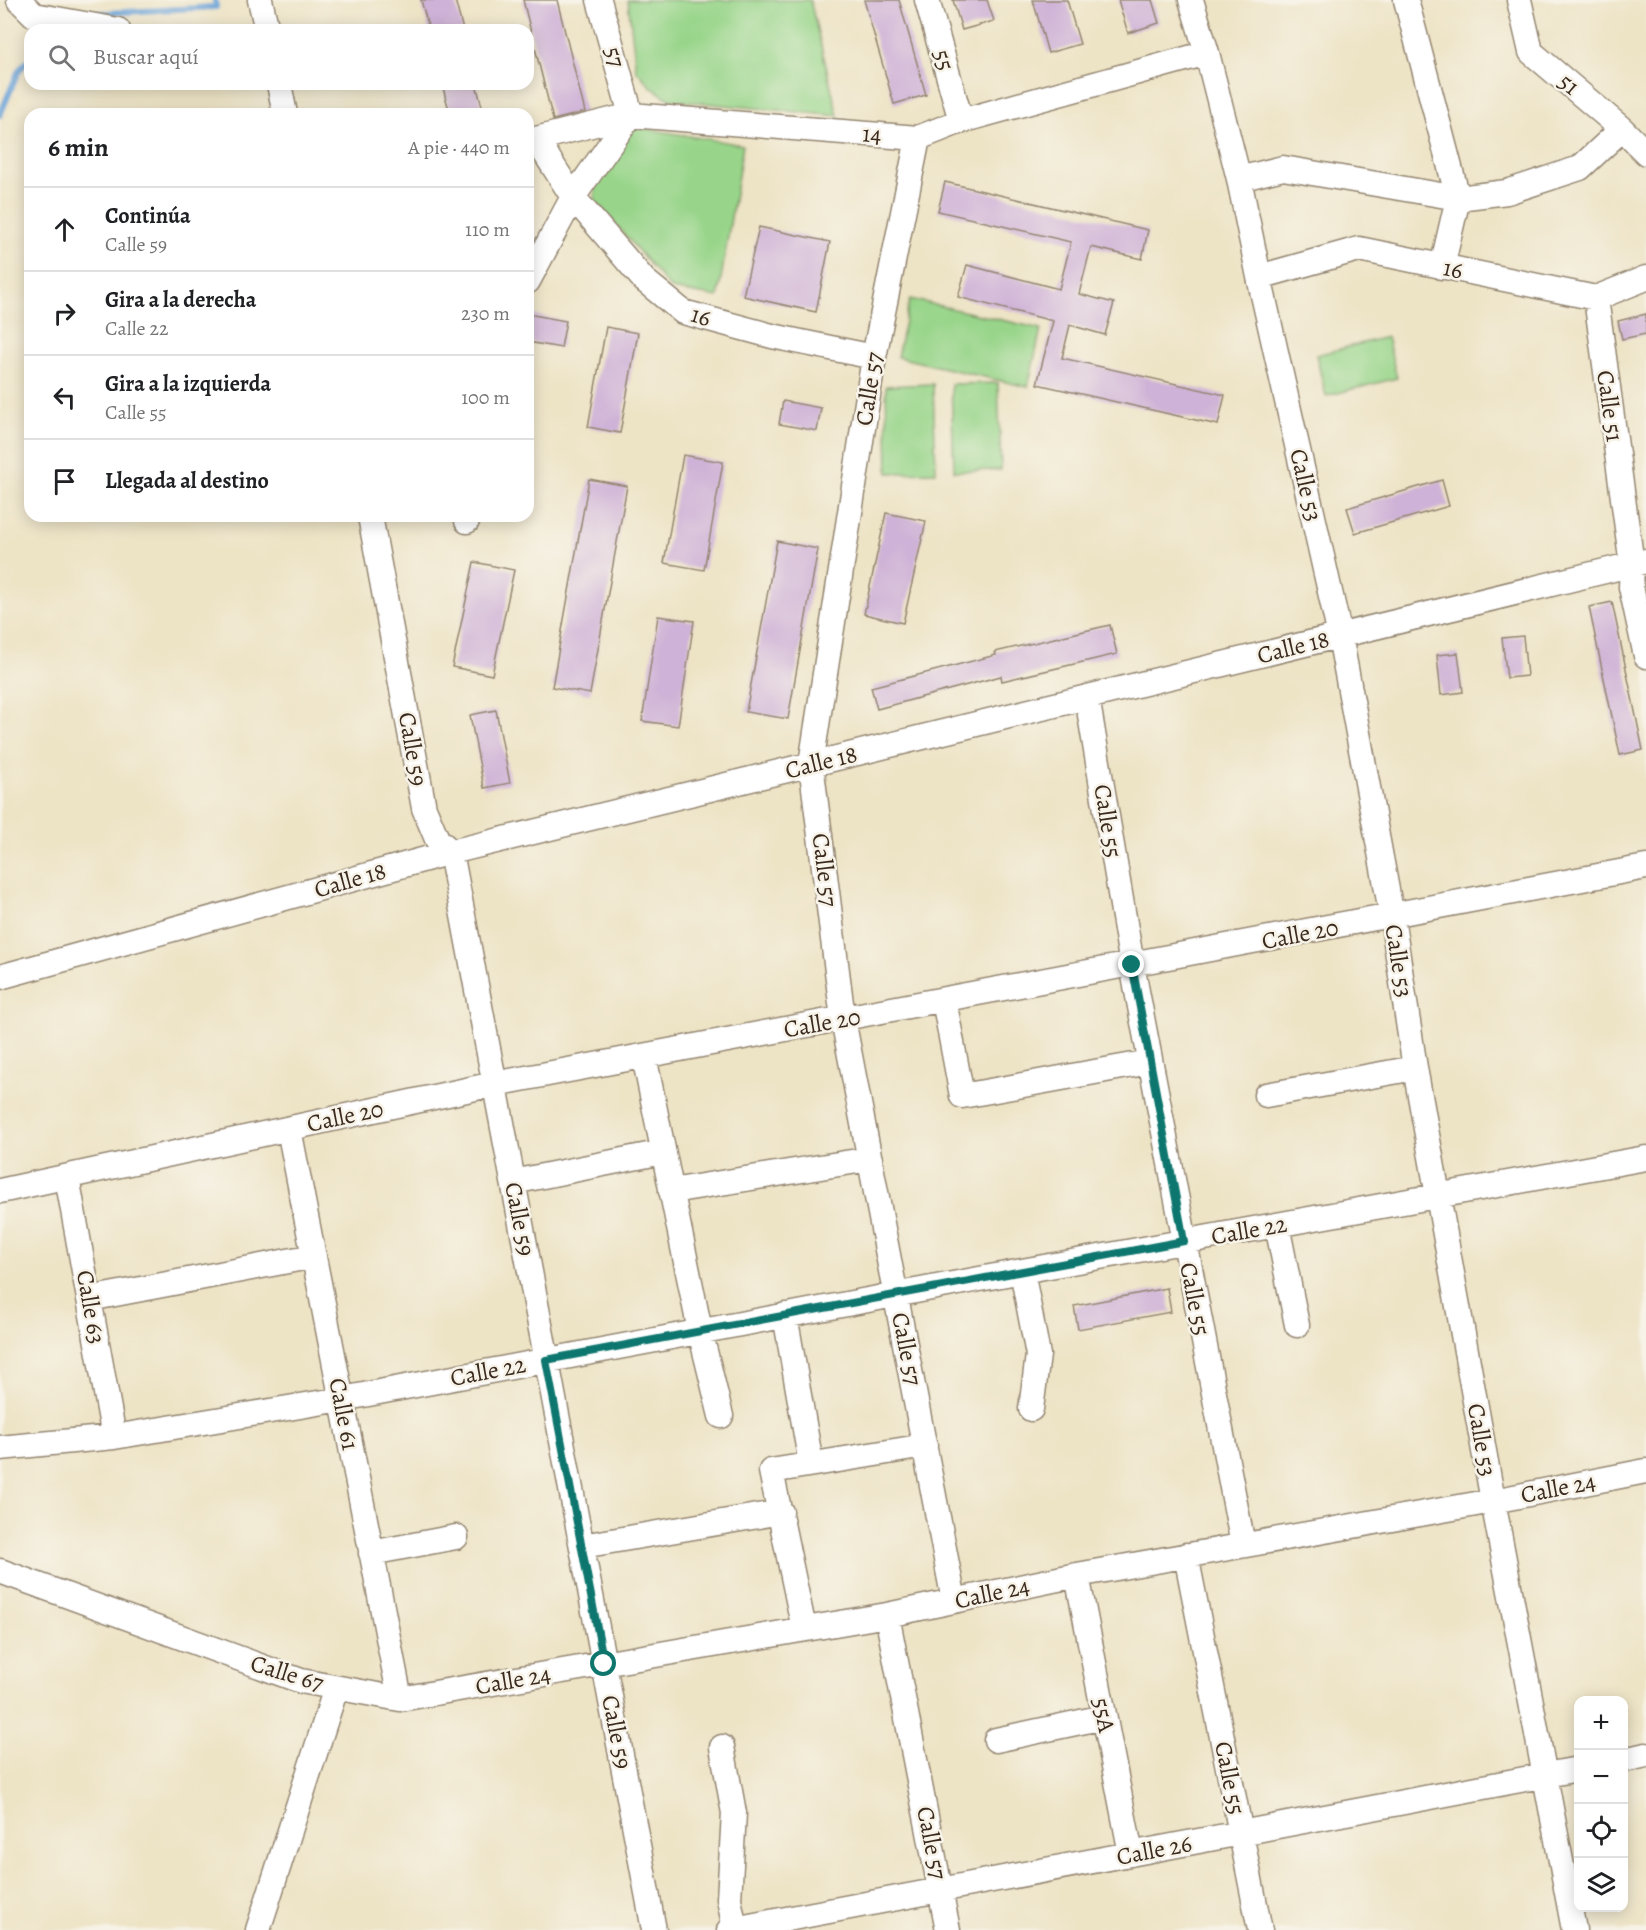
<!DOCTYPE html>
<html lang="es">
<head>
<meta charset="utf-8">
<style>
  :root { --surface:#fff; --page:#f2f2f2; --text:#202124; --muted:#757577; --line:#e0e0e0 }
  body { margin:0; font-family:Alegreya,serif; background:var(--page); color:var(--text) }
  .controls { position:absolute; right:18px; bottom:18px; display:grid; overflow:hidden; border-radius:12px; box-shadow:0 3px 15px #0003 }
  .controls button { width:54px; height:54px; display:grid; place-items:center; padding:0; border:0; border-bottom:2px solid var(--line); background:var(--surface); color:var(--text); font:30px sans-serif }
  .stop { position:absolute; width:18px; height:18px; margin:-14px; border:4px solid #0f766e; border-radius:50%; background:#fff }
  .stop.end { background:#0f766e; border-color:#fff; box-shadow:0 2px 6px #0008 }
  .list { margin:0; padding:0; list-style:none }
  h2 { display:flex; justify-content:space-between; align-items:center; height:78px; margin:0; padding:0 24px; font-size:26px }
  h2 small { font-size:20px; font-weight:400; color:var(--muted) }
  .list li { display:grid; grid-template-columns:39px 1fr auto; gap:18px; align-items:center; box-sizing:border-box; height:84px; padding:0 24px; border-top:2px solid var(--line) }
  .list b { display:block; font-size:22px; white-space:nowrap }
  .list p { margin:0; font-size:20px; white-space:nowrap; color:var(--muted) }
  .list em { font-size:20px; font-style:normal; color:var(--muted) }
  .icon { flex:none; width:33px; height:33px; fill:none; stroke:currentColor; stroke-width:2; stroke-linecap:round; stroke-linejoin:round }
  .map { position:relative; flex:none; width:1646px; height:1930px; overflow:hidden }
  .search { position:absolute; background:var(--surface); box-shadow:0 3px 15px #0003; left:24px; top:24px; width:510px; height:66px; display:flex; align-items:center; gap:15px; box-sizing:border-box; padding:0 21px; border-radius:18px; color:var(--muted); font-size:22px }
  .panel { position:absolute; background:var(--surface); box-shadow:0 3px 15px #0003; left:24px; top:108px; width:510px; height:414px; border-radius:18px }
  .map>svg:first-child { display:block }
  .green { fill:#98d58a; stroke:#6a8054; stroke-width:1.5 }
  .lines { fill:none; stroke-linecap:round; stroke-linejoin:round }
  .stream { stroke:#68a1d7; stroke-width:6 }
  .building { fill:#cfb2d7 }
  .minor-casing { stroke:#948672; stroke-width:27 }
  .minor { stroke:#fff; stroke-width:24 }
  .route { stroke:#0f766e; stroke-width:8 }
  .labels { text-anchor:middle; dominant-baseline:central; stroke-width:5; stroke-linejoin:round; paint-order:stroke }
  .street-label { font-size:24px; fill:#3b2a1e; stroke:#f7f3e8 }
</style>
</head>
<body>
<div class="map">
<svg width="1646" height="1930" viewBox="0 0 1646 1930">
  <rect width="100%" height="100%" fill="#f7f3e8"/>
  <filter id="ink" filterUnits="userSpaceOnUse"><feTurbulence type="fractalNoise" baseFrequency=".0167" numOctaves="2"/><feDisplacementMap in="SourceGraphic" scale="12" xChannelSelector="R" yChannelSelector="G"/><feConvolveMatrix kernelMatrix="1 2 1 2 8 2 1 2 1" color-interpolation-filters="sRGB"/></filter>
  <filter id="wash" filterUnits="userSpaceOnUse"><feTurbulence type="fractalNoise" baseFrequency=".008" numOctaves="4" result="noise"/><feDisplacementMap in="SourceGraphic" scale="24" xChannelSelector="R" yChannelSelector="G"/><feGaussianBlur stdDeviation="1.35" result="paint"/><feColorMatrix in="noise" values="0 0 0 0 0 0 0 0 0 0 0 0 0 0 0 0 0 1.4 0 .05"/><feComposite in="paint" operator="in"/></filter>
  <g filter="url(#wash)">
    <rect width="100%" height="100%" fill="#ede3c5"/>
    <path class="green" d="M 628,0 L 810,0 L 838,116 L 671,100 L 652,88 L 636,70 Z
      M 636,127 L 743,145 L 718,297 L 671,289 L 595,200 L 595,176 Z
      M 910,299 L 1041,329 L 1028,387 L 897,357 Z
      M 1387,337 L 1397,378 L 1326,396 L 1316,355 Z
      M 998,383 L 1001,470 L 954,471 L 951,384 Z
      M 933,384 L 936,472 L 888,473 L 886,386 Z"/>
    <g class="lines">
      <path class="stream" d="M 89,14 L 216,7 L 215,0
        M 0,115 L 19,70 L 30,59"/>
    </g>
    <g id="blocks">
      <path class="building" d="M 421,0 L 455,0 L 463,30 L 429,30 Z
        M 523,0 L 557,0 L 585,112 L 553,120 Z
        M 864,0 L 899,0 L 926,95 L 894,104 Z
        M 953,0 L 987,0 L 994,21 L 962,30 Z
        M 1033,0 L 1067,0 L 1080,44 L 1048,53 Z
        M 1118,0 L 1152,0 L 1159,23 L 1128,33 Z
        M 442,84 L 476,84 L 484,114 L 450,114 Z
        M 945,182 L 1148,230 L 1142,259 L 1091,247 L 1079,294 L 1114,303 L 1105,335 L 1070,325 L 1062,358 L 1225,395 L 1218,425 L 1037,384 L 1053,321 L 958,297 L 967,265 L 1059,289 L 1071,242 L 938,211 Z
        M 759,227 L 830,242 L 816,312 L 743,296 Z
        M 528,314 L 566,321 L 561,348 L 528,342 Z
        M 1646,314 L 1646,334 L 1622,339 L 1618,321 Z
        M 606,327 L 638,333 L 620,433 L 588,427 Z
        M 783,401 L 821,408 L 817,431 L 779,424 Z
        M 683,455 L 723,462 L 704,570 L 664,563 Z
        M 589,479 L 627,486 L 590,694 L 552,687 Z
        M 1442,480 L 1449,506 L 1355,533 L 1347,508 Z
        M 886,513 L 926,521 L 903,623 L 864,614 Z
        M 777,541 L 818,549 L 788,719 L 746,712 Z
        M 474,562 L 514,570 L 492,675 L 452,667 Z
        M 1612,602 L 1643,750 L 1620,755 L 1589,607 Z
        M 658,616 L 694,621 L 678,726 L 642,721 Z
        M 1110,625 L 1117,654 L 1002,681 L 1001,676 L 877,709 L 871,687 L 996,655 L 995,652 Z
        M 1523,636 L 1527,676 L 1507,678 L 1502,638 Z
        M 1458,653 L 1463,692 L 1441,695 L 1437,655 Z
        M 496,710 L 510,783 L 484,788 L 470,715 Z
        M 1167,1288 L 1171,1312 L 1078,1329 L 1074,1306 Z"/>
    </g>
  </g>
  <g filter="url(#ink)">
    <use href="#blocks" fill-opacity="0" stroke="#948672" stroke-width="1.5"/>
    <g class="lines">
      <g class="minor-casing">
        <path id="minor" d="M 19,0 L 34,15 L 118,30
          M 260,0 L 267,30
          M 599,0 L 631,115
          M 927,0 L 961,121
          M 1191,0 L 1207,53 L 1239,179 L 1259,277 L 1340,636 L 1392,917 L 1415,1068 L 1493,1501 L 1574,1930
          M 1406,0 L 1458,198 L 1442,267
          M 1519,0 L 1531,52 L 1622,129 L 1646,153
          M 279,84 L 285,114
          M 918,138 L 874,357 L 811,764 L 843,1019 L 954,1601
          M 536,139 L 573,197 L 644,280 L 683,312 L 772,336 L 874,357
          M 528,141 L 631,115 L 918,138 L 961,121 L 1207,53
          M 1239,179 L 1283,168 L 1458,198 L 1507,192 L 1580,168 L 1622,129
          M 1259,277 L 1359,249 L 1596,298 L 1646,278
          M 528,281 L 573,197 L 631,115
          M 1596,298 L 1632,565 L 1631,587 L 1646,656
          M 370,516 L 424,808 L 437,839 L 451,852 L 654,1930
          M 467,521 L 468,516
          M 1087,697 L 1132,965 L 1243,1545
          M 0,977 L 451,852 L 1646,561
          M 944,1000 L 962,1096 L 1150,1062
          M 644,1056 L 700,1331 L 721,1416
          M 1266,1095 L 1415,1068
          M 289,1129 L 400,1699
          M 67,1177 L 114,1437
          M 513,1182 L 663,1152
          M 0,1191 L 494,1084 L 1646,867
          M 671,1191 L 870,1159
          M 1277,1225 L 1297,1325
          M 1022,1271 L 1038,1355 L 1031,1409
          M 89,1299 L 314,1256
          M 785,1315 L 811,1464
          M 0,1448 L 114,1437 L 342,1399 L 1022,1271 L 1646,1158
          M 582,1546 L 781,1512
          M 371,1553 L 456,1537
          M 1186,1555 L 1260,1930
          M 0,1571 L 301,1681 L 400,1699 L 887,1615 L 1077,1575 L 1493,1501 L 1646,1471
          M 1077,1575 L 1131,1854
          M 887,1615 L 948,1930
          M 804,1629 L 771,1471 L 925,1446
          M 996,1740 L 1104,1717
          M 722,1747 L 734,1813 L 729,1899 L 735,1929
          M 1624,1760 L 1646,1755
          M 258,1930 L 336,1688
          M 729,1930 L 1578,1769"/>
      </g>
      <use href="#minor" class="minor"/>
    </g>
  </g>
  <g class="lines" filter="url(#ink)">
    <path class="route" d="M 604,1664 L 546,1360 L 1184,1241 L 1132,965"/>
  </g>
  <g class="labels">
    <g class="street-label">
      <text transform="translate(615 57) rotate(74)">57</text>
      <text transform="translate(944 60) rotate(74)">55</text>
      <text transform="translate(1569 84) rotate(40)">51</text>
      <text transform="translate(872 134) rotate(5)">14</text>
      <text transform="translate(1453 269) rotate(12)">16</text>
      <text transform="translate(701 316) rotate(17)">16</text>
      <text transform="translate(869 389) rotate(-81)">Calle 57</text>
      <text transform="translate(1610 406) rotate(82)">Calle 51</text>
      <text transform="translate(1306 485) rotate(77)">Calle 53</text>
      <text transform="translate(1293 647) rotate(-14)">Calle 18</text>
      <text transform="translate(413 749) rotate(80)">Calle 59</text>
      <text transform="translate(821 762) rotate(-14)">Calle 18</text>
      <text transform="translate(1108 821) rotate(81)">Calle 55</text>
      <text transform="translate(825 870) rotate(83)">Calle 57</text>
      <text transform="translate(350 880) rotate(-16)">Calle 18</text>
      <text transform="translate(1300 934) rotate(-11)">Calle 20</text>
      <text transform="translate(1399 961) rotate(81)">Calle 53</text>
      <text transform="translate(822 1023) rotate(-10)">Calle 20</text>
      <text transform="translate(345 1116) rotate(-12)">Calle 20</text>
      <text transform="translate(520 1219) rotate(79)">Calle 59</text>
      <text transform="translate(1249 1230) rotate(-10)">Calle 22</text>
      <text transform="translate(1195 1299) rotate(79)">Calle 55</text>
      <text transform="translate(91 1307) rotate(80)">Calle 63</text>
      <text transform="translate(907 1349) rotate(79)">Calle 57</text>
      <text transform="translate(488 1371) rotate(-11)">Calle 22</text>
      <text transform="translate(344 1414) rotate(79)">Calle 61</text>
      <text transform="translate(1482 1440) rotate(80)">Calle 53</text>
      <text transform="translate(1558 1488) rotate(-11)">Calle 24</text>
      <text transform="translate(992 1593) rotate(-12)">Calle 24</text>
      <text transform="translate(287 1673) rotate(17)">Calle 67</text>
      <text transform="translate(513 1680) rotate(-10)">Calle 24</text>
      <text transform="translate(1104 1715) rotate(79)">55A</text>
      <text transform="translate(617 1732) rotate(79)">Calle 59</text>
      <text transform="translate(1230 1778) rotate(79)">Calle 55</text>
      <text transform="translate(932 1843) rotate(79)">Calle 57</text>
      <text transform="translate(1154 1850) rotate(-11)">Calle 26</text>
    </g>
  </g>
</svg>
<div class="controls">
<button>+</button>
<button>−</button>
<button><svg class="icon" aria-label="locate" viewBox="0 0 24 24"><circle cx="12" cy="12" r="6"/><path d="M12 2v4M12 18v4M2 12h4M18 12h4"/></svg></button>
<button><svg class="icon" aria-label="layers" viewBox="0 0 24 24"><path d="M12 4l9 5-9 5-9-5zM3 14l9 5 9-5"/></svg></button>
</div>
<div class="stop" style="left:604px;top:1664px"></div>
<div class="stop end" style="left:1132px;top:965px"></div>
<div class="search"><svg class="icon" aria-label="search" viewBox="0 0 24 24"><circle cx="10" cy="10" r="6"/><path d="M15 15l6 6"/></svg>Buscar aquí</div>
<section class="panel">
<h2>6 min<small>A pie · 440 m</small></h2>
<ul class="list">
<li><svg class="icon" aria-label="ahead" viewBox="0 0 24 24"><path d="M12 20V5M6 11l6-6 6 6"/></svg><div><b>Continúa</b><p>Calle 59</p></div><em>110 m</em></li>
<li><svg class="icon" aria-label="right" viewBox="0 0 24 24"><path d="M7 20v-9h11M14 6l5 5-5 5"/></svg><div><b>Gira a la derecha</b><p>Calle 22</p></div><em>230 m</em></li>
<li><svg class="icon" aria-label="left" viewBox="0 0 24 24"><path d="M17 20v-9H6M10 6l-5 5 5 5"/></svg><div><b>Gira a la izquierda</b><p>Calle 55</p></div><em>100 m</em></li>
<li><svg class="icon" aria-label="arrive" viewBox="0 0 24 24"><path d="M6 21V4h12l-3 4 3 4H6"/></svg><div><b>Llegada al destino</b></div></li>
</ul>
</section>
</div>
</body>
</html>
